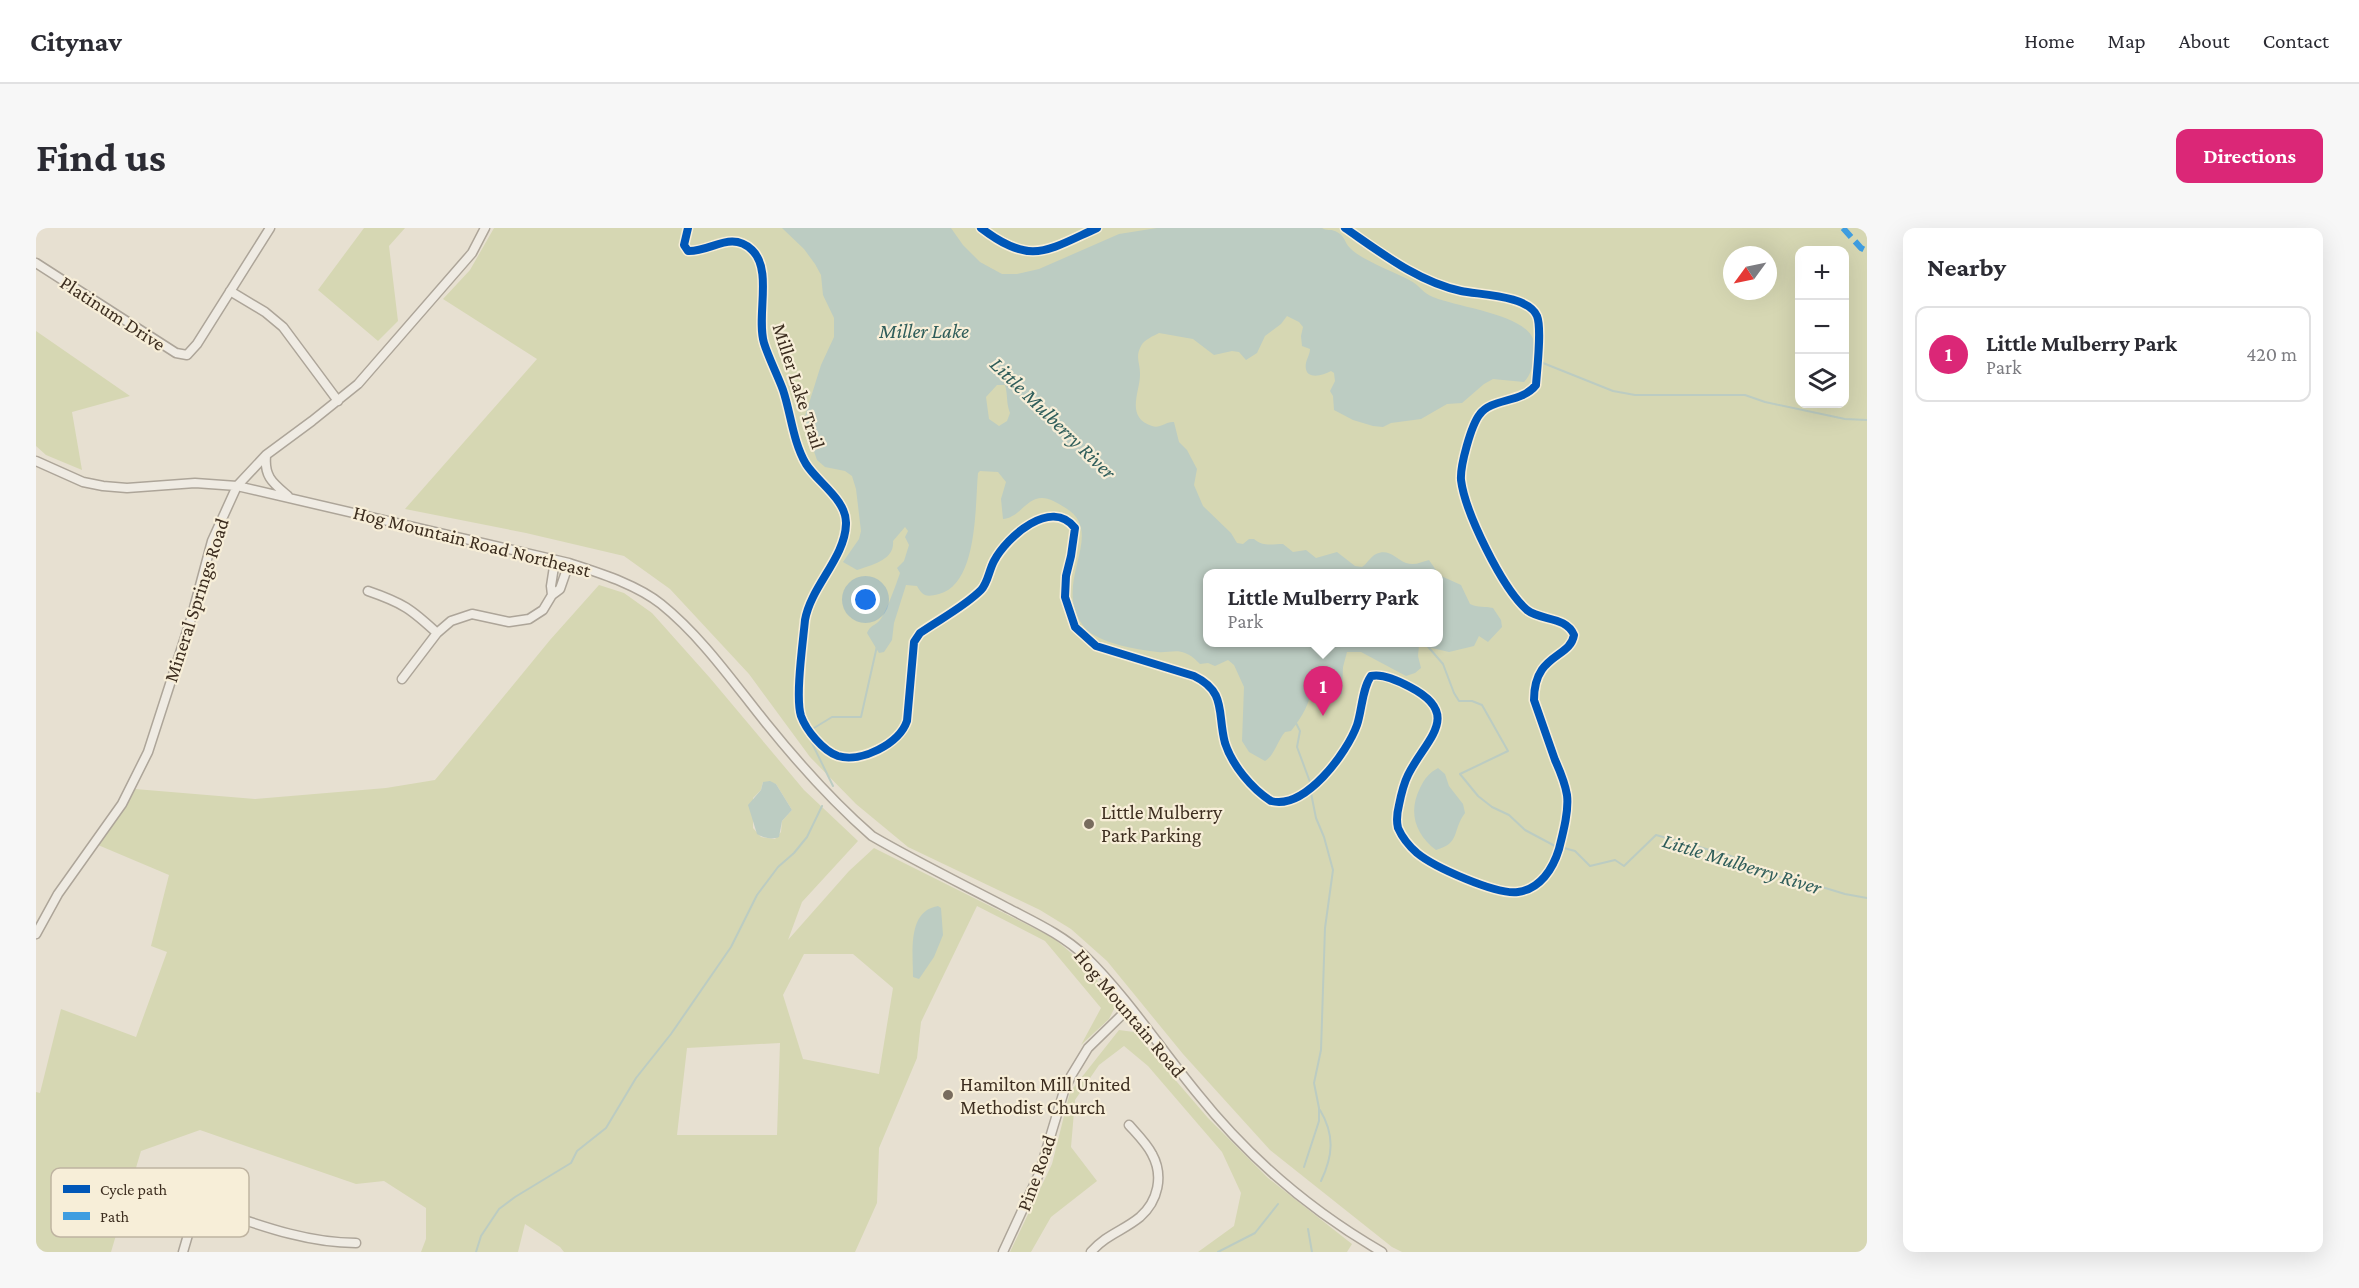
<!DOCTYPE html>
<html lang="en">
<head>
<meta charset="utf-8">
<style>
  :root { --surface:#fff; --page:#f7f7f7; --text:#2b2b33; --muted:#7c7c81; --line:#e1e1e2; --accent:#db2777 }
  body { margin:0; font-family:"Crimson Pro",serif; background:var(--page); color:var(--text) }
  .controls { position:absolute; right:18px; top:18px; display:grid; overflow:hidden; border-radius:12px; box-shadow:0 6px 24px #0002 }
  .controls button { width:54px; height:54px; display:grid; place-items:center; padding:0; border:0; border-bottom:2px solid var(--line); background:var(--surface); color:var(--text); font:30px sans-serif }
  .compass { position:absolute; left:1687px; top:18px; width:54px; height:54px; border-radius:50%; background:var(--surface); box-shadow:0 6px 24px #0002; rotate:237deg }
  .you { position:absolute; left:830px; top:372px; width:21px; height:21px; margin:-15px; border:4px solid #fff; border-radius:50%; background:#1a73e8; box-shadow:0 0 0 9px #1a73e833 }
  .badge { display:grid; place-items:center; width:39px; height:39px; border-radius:50%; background:var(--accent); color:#fff; font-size:20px; font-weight:700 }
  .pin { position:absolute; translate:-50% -50px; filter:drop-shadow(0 2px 3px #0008) }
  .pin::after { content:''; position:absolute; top:32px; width:21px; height:18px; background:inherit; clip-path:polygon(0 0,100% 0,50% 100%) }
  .popup { position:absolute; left:1167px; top:341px; width:240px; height:78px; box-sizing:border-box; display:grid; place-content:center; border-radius:12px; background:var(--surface); filter:drop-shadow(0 2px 4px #0005); font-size:20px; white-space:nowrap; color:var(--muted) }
  .popup b { font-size:22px; color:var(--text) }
  .popup::after { content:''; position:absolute; left:50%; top:100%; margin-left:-12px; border:12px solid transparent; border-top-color:var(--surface) }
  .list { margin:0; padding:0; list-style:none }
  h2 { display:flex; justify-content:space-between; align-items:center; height:78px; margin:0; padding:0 24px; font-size:26px }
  h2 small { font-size:20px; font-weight:400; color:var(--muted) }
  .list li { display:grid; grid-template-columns:39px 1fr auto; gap:18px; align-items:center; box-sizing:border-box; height:96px; margin:0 12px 12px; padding:0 12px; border:2px solid var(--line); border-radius:12px }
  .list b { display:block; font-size:22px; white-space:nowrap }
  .list p { margin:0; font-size:20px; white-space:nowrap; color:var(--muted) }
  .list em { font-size:20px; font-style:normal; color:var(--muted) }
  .icon { flex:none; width:33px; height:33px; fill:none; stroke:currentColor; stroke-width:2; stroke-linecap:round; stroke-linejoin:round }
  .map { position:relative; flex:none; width:1831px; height:1024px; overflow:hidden; border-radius:12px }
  header { display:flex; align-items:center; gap:36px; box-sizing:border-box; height:84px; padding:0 30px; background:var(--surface); border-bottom:2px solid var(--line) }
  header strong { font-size:28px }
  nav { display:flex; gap:33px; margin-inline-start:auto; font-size:21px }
  .intro { display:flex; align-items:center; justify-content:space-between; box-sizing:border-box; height:144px; padding:0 36px }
  h1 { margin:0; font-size:42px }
  .button { padding:15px 27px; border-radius:12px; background:var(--accent); color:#fff; font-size:21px; font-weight:700 }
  main { display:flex; gap:36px; padding:0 36px }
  aside { flex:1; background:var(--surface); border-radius:12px; box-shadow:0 6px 24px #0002 }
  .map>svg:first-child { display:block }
  .green { fill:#d6d7b3; fill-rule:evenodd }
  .water { fill:#bcccc2; fill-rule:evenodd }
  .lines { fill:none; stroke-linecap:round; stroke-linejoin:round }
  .stream { stroke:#bcccc2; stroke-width:2 }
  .minor-casing { stroke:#ada599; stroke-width:11 }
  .minor { stroke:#efebe3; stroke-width:8 }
  .quiet { stroke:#3f9de0; stroke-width:6; stroke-dasharray:12 6; stroke-linecap:butt }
  .cycleway-casing { stroke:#f7eed8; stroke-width:11 }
  .cycleway { stroke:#0057b8; stroke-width:8 }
  .poi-dot { fill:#786c5e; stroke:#f7eed8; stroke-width:2 }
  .labels { text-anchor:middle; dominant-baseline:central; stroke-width:4.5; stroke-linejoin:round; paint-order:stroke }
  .street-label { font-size:20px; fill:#3d2e20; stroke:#f7eed8 }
  .poi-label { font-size:20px; fill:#3d2e20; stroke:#f7eed8; text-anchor:start }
  .water-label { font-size:21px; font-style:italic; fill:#2f5d5a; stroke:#f7eed8 }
  .key { fill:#f7eed8; stroke:#bfb4a1; stroke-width:1.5 }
  .key-label { font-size:16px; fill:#3d2e20 }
</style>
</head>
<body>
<header>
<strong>Citynav</strong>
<nav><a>Home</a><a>Map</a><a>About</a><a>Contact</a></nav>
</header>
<div class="intro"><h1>Find us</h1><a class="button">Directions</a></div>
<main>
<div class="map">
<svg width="1831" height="1024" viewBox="0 0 1831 1024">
  <rect width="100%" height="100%" fill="#e7e0d1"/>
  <path class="green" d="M 328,0 L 369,0 L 353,18 L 362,93 L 342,113 L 282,62 Z
    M 458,0 L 1831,0 L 1831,1024 L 1366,1024 L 1356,1019 L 1234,922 L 1147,826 L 1071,733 L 1035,701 L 1004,682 L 872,619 L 820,576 L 774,529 L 713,446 L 634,361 L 588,328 L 490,305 L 369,281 L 501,131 L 407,71 L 434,42 ZM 1764,22 L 1808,22 L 1808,176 L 1764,176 ZM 1696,27 L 1732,27 L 1732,63 L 1696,63 ZM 1172,346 L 1402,346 L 1402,414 L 1172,414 Z
    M 0,103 L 94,168 L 36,184 L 46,242 L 10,227 L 0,218 Z
    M 563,357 L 588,365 L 616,385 L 674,450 L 768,562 L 822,613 L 766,674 L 752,712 L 813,643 L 838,620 L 1016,709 C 1041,729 1064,750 1079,779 L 1073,791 L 1045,817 L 1065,780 L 1009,713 L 941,678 L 885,794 L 881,830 L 843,920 L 841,975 L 819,1024 L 528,1024 L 524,1019 L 489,996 L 482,1024 L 385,1024 L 390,1011 L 390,980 L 348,953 L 320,956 L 164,902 L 105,923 L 75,1024 L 0,1024 L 0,864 L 4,865 L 25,781 L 100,809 L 131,724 L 115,718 L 133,647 L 62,617 L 99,561 L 219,571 L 350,560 L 399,552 L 514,412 ZM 727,554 L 740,556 L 756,582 L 746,593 L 745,604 L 739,611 L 725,609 L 717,600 L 717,570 L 725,562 ZM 768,726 L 817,726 L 857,760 L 843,846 L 767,831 L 747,767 ZM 744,815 L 741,907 L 641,907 L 651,820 Z
    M 1083,802 L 1098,804 L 1172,890 L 1232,950 L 1316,1016 L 1311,1024 L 1162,1024 L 1198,998 L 1205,965 L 1186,924 L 1112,838 L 1088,818 L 1063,837 L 1039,872 L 1035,919 L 1061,953 L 1015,989 L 995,1024 L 974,1024 L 1016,936 L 1034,864 Z"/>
  <path class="water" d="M 746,0 L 915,0 L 927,17 L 944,34 L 966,46 L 981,46 L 1003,41 L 1083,6 L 1121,0 L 1286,0 C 1291,3 1294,1 1299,3 C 1309,7 1308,14 1314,20 C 1325,32 1359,44 1375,53 C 1383,57 1388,66 1397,69 C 1421,79 1480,85 1495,107 C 1503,119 1498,144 1488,154 L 1457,151 L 1448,156 L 1426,175 L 1411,176 L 1385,191 L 1355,195 L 1347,199 L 1337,198 L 1317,192 L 1298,182 L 1297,168 L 1294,163 L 1299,153 L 1298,145 L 1295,143 C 1285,149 1267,152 1270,135 C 1271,130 1274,126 1274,121 L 1266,118 L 1265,108 L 1267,99 L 1263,94 L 1251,88 L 1245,96 L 1229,108 L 1221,125 L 1210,132 L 1203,124 L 1196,123 L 1178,127 L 1157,111 L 1123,105 C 1117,108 1108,112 1105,118 C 1099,129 1104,135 1104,145 C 1105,162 1088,189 1116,198 C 1124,201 1130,193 1138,194 L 1143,214 L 1151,222 L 1161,241 L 1158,257 L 1167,278 L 1195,305 L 1201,315 L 1207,316 L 1213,311 L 1218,311 C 1227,319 1236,316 1247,316 L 1257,324 L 1270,322 L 1280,330 L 1301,324 L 1319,338 L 1326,339 C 1331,336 1334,329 1340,326 C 1353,320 1360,331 1370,335 C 1379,338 1385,334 1393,332 L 1402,345 L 1172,346 L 1172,414 L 1402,414 L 1403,347 L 1425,357 L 1434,376 C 1442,380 1449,378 1457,380 L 1465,392 L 1466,399 L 1452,414 L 1443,408 L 1438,418 L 1413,424 L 1383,417 L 1382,428 L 1385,440 L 1379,445 L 1370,448 L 1325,424 L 1311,424 L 1307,439 L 1306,466 L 1295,470 L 1290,459 L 1276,457 C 1275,474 1266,489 1255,503 L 1249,504 C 1242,512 1238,528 1229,533 L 1213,524 L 1206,513 L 1208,459 L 1198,437 L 1192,432 L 1179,438 L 1172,435 L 1164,436 C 1160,432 1155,427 1149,425 C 1141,421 1130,425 1122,424 C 1102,422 1062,415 1049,400 C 1012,356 1074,305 1028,279 C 1022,275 1013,270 1006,270 C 990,270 982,291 967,291 L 965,271 L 970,254 L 962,244 L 944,243 L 942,245 C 939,278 942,356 903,366 C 891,369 887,369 881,358 L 870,357 L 858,395 L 856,412 L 848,424 L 843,425 L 831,405 C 834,397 839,398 844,392 C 850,385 861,354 864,345 L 861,340 L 868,333 L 873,317 L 869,309 L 872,303 L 869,299 L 857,313 C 859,332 835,337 821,342 L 807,334 L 823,311 L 825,303 L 820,261 L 816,248 L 809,243 L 789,239 L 781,232 L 770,200 L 769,188 L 785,137 L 798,109 L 798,90 L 787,67 L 785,47 L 779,36 L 768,21 ZM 961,157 L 969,157 C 972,167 970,175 974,185 L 971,193 L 963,198 L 953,191 L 950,169 Z
    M 1402,540 L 1409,546 L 1413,558 L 1427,576 L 1429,585 C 1416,602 1425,615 1400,622 C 1379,606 1372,584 1384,560 C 1389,550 1393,545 1402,540 Z
    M 734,553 L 740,556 L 756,582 L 746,593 L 743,609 C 736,612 727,610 721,606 L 712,577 L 725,562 L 727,554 Z
    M 902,678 L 905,680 L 907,707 L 898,729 L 883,751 L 877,749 C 877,724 871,683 902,678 Z"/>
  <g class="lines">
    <path class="stream" d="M 1507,135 L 1577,163 L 1599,167 L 1709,167 L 1729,174 L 1809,191 L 1831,192
      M 1388,414 L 1407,436 L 1418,465 L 1423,473 L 1436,473 L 1446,477 L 1472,523 L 1424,546 L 1442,568 L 1456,579 L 1473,587 L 1489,602 L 1519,618
      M 1260,495 L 1264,503 L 1261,519 L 1274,554
      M 778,500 L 796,489 L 825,489 L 841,418
      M 773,509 L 797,558
      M 1528,620 L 1539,623 L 1554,638 L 1579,632 L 1588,638 L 1620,607 L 1692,627 L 1752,652 L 1776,656 L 1809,666 L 1831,670
      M 1284,882 C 1299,907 1297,928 1285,953
      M 1268,939 L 1283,893 L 1283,880 L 1278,855 L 1285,822 L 1289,700 L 1297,642 L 1288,609 L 1280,590 L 1275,565
      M 1272,1001 L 1276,1024
      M 440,1024 L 445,1008 L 463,981 L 479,969 L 535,935 L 541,923 L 570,900 L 600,850 L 635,806 L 695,719 L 721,667 L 742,639 L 758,625 L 771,609 L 786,578
      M 1182,1024 L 1219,1005 L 1242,976"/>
    <g class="minor-casing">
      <path id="minor" d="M 0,35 L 140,125 L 151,127 L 161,116 L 234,0
        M 194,63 L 229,84 L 247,99 L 302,173
        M 230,228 C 228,249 237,255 252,268
        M 0,233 L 47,254 L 67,258 L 91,260 L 159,255 L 201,258 L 533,335 C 563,345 600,356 625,376 C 666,409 697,454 730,495 C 763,536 797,574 836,608 C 879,633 924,655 968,678 C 996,693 1026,706 1049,728 C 1091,769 1124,820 1161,865 C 1212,929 1275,983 1346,1024
        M 332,363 C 367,375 375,381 401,405
        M 516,367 L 515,358 L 519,332
        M 366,451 L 401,405 L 415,393 L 436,386 L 473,394 L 493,391 L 507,382 L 516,367 L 524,361 L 533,335
        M 0,706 L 22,666 L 86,576 L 112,524 L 155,391 L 176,313 L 201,258 L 230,227 L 276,193 L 322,156 L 436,25 L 449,0
        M 147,1024 L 161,976 C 213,993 265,1015 320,1015
        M 967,1024 L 1003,946 L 1028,863 L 1035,848 L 1052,820 L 1093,780
        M 1055,1024 C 1071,1006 1087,1003 1104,989 C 1122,973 1128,948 1116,926 C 1111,916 1101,906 1093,897"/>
    </g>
    <use href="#minor" class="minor"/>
    <path class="quiet" d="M 1807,0 L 1825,20 L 1831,23"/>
    <g class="cycleway-casing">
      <path id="cycleway" d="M 652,0 L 648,17 L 652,23 C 675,24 695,2 716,22 C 737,42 720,88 728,115 C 733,131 741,146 747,162 C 755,186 757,214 770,236 C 782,255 811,272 810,296 C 809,330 775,358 769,392 C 767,414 759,469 765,488 C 770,502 787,523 802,528 C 825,535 863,516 871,493 L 878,414 L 884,405 C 904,391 928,379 945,362 C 952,355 953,342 958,333 C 971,309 1015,269 1039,300 L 1035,328 L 1030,348 L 1029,369 L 1039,399 L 1060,418 L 1158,448 C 1191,464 1181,485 1189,515 C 1196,537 1216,561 1235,573 C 1269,582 1311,525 1321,497 C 1326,482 1326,461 1335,448 C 1347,445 1363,453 1374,459 C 1428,487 1389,512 1372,547 C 1367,557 1365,567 1363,577 C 1361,585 1360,592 1362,600 C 1366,609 1373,618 1381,625 C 1398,639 1460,667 1482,664 C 1504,661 1517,641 1523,621 C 1527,605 1533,583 1531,567 C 1529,555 1524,543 1519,532 C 1512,512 1505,492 1498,472 C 1498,425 1534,431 1538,407 C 1530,388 1505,393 1491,382 C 1466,360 1429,284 1425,252 C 1424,238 1435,197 1444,186 C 1456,170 1486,175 1500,157 C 1501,142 1506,100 1501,88 C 1492,67 1444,67 1425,63 C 1382,54 1344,24 1309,0
        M 945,0 C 995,38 1010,23 1061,0"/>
    </g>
    <use href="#cycleway" class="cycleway"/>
  </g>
  <g class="poi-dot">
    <circle cx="1053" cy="596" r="6"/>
    <circle cx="912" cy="867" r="6"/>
  </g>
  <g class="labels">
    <g class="street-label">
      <text transform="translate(77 85) rotate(33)">Platinum Drive</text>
      <text transform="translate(763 158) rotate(72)">Miller Lake Trail</text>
      <text transform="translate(436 313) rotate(14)">Hog Mountain Road Northeast</text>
      <text transform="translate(160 372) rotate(-72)">Mineral Springs Road</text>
      <text transform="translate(1094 785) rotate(50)">Hog Mountain Road</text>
      <text transform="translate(1000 945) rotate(-70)">Pine Road</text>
    </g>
    <g class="poi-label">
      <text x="1065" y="584">Little Mulberry<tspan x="1065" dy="23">Park Parking</tspan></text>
      <text x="924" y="856">Hamilton Mill United<tspan x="924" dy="23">Methodist Church</tspan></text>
    </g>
    <g class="water-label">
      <text x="888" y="103">Miller Lake</text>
      <text transform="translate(1017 190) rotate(44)">Little Mulberry River</text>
      <text transform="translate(1706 636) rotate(17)">Little Mulberry River</text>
    </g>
  </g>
  <rect x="15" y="940" width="198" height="69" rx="9" class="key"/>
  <rect x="27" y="957" width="27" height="8" fill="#0057b8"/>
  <rect x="27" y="984" width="27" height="8" fill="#3f9de0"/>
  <g class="key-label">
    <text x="64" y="967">Cycle path</text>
    <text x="64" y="994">Path</text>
  </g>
</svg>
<div class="controls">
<button>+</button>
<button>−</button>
<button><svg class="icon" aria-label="layers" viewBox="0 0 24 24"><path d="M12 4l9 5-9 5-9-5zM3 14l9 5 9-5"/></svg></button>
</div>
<svg class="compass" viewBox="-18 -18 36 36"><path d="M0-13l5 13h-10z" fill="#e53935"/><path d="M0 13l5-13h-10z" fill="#7c7c81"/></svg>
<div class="you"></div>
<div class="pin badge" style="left:1287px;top:488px">1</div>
<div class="popup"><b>Little Mulberry Park</b>Park</div>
</div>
<aside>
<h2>Nearby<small></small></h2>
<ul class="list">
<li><span class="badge">1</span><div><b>Little Mulberry Park</b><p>Park</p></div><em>420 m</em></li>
</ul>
</aside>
</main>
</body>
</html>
